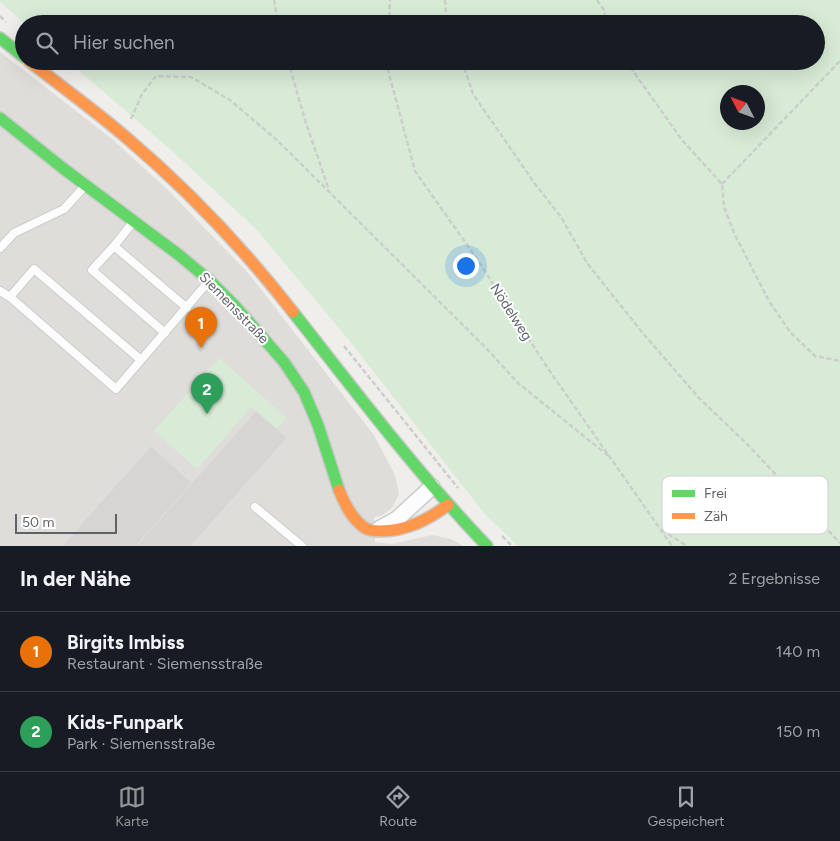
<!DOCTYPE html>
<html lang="de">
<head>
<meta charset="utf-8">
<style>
  :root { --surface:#171b24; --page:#20242c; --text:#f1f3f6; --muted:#9ea1a6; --line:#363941; --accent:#919496 }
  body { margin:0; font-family:Figtree,sans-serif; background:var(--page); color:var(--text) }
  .compass { position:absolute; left:720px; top:85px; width:45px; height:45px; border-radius:50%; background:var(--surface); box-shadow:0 5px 20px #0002; rotate:312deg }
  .scale { position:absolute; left:15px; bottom:12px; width:102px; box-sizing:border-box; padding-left:5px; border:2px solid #5f6368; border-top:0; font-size:14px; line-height:18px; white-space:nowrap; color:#5f6368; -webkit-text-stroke:4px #fff; paint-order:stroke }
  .you { position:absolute; left:465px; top:265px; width:18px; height:18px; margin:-12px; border:4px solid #fff; border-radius:50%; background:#1a73e8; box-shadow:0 0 0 8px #1a73e833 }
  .badge { display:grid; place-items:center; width:32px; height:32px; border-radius:50%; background:var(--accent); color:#fff; font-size:16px; font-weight:700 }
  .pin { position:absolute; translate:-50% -41px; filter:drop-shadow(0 1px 2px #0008) }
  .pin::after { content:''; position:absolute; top:26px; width:18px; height:15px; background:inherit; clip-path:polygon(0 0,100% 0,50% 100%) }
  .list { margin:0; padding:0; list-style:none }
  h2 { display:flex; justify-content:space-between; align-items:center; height:65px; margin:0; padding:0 20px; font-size:21px }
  h2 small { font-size:16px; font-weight:400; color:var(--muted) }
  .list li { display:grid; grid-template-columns:32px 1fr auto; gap:15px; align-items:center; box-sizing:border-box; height:80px; padding:0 20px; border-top:1px solid var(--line) }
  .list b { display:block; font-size:19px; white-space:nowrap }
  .list p { margin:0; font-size:16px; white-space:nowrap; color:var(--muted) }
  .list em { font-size:16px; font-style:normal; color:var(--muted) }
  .icon { flex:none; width:28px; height:28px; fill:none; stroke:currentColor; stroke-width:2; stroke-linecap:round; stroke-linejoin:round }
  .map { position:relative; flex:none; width:840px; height:546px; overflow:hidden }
  .search { position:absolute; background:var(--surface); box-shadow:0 5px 20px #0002; left:15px; right:15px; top:15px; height:55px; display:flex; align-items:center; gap:12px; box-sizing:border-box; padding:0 18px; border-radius:28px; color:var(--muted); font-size:19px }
  .sheet { height:225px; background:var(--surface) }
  nav { display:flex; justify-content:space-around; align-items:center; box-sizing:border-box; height:70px; border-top:1px solid var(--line); background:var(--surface); font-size:14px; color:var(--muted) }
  nav a { display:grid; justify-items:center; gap:2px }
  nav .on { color:var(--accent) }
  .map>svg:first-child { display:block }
  .industrial { fill:#dfddda }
  .green { fill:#d8ebd6; fill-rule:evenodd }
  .building { fill:#d6d5d3; stroke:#deddd9 }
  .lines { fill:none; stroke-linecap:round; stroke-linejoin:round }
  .lane-casing { stroke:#cbcccc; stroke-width:10 }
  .street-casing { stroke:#cbcccc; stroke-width:18 }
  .fast-casing { stroke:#cacacb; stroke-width:14 }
  .slow-casing { stroke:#cacacb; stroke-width:14 }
  .path { stroke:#cacfcc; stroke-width:2.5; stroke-dasharray:5 2.5; stroke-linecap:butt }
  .lane { stroke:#fdfcfc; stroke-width:8 }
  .street { stroke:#fdfcfc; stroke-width:15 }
  .fast { stroke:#63d668; stroke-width:11 }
  .slow { stroke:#ff974d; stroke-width:11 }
  .labels { text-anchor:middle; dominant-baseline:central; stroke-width:4; stroke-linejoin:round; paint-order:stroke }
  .street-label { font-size:14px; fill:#5f6368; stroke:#fff }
  .key { fill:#fff; stroke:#cfd0d2; stroke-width:1 }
  .key-label { font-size:14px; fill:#5f6368 }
</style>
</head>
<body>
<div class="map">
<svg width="840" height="546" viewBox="0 0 840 546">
  <rect width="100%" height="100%" fill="#efeeea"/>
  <path class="industrial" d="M 0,52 L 112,139 L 169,191 L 249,274 L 374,435 L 395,475 L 399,494 L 392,508 L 381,516 L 374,517 L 375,542 L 392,544 L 432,535 L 451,539 L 463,546 L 0,546 Z"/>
  <path class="green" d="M 0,0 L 840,0 L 840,546 L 518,546 L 484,513 L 348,339 L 256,229 L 171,150 L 68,61 L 816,61 L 816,24 L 25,24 L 0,2 ZM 728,92 L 758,92 L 758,122 L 728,122 Z
    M 219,358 L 287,418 L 277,429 L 251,407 L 197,469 L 154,431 Z"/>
  <path class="building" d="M 200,341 L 206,347 L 201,353 L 195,348 Z
    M 256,411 L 287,438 L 195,541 L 191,546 L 136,546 Z
    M 151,446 L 192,483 L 136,546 L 62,546 Z"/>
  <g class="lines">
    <g class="lane-casing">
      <path id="lane" d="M 134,221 L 114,246 L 187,308
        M 114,246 L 92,270 L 165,333
        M 0,248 L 14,233 L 64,209 L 84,187
        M 0,291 L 10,297 L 116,389 L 209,281
        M 10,297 L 34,269 L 141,360
        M 255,507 L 302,546"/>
    </g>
    <g class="street-casing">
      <path id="street" d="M 379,529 L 397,519 L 432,487"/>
    </g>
    <g class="fast-casing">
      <path id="fast" d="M 0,38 L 24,57
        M 0,118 L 64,169 L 179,255 L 209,280 L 236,307 L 284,362 L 304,392 L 318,425 L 339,490
        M 293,312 C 356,392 417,473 487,546"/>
    </g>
    <g class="slow-casing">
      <path id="slow" d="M 29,61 C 62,87 96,111 128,139 C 189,191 244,249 293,312
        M 339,490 C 345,505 352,519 365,528 C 370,531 375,531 380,531 C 407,531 427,520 448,505"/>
    </g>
    <path class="path" d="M 274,0 L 278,24
      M 445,0 L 446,13 L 449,24
      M 597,0 L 604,10 L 606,24
      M 0,16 L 6,22
      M 389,24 L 390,0
      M 288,61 L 306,123 L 329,190
      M 387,61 L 387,66 L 415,171 L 477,259 L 549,370 L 672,546
      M 462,61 L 473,94 L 535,184 L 561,217 L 587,263 L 641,331 L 699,398 L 748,445 L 840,543
      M 626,61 L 682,140 L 722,184 L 724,207 L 734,233 L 769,301 L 790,332 L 815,356 L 840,361
      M 131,119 L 142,94 L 156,76 L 191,77 L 230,100 L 278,141 L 486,348 L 518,383 L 611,458
      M 722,184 L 840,61
      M 344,346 L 458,488
      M 662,530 L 687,546
      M 502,536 L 512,546"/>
    <use href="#lane" class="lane"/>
    <use href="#street" class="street"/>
    <use href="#fast" class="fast"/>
    <use href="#slow" class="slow"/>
  </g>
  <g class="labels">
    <g class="street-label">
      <text transform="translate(234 308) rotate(46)">Siemensstraße</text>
      <text transform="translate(511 312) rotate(57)">Nödelweg</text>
    </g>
  </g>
  <rect x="662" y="476" width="166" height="58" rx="8" class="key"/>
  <rect x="672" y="490" width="23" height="7" fill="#63d668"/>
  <rect x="672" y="513" width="23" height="6" fill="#ff974d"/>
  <g class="key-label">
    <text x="704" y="498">Frei</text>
    <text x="704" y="521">Zäh</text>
  </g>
</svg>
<svg class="compass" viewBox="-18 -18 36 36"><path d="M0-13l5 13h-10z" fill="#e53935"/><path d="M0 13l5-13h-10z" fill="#9ea1a6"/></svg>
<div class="scale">50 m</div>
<div class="you"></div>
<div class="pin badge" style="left:201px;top:348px;background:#e8710a">1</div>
<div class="pin badge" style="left:207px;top:414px;background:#2e9e5b">2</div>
<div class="search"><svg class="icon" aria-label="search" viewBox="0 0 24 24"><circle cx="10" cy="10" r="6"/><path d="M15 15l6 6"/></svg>Hier suchen</div>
</div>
<section class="sheet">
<h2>In der Nähe<small>2 Ergebnisse</small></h2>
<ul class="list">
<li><span class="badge" style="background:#e8710a">1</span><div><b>Birgits Imbiss</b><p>Restaurant · Siemensstraße</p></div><em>140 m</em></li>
<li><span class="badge" style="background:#2e9e5b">2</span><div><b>Kids-Funpark</b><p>Park · Siemensstraße</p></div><em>150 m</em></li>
</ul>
</section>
<nav>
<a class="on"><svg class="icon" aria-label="map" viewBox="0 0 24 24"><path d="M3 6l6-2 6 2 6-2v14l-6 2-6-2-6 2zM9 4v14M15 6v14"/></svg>Karte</a>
<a><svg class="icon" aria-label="directions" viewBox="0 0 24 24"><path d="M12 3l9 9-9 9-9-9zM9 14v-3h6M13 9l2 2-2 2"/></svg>Route</a>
<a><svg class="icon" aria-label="saved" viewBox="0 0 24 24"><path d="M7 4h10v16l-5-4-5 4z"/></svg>Gespeichert</a>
</nav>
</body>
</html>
